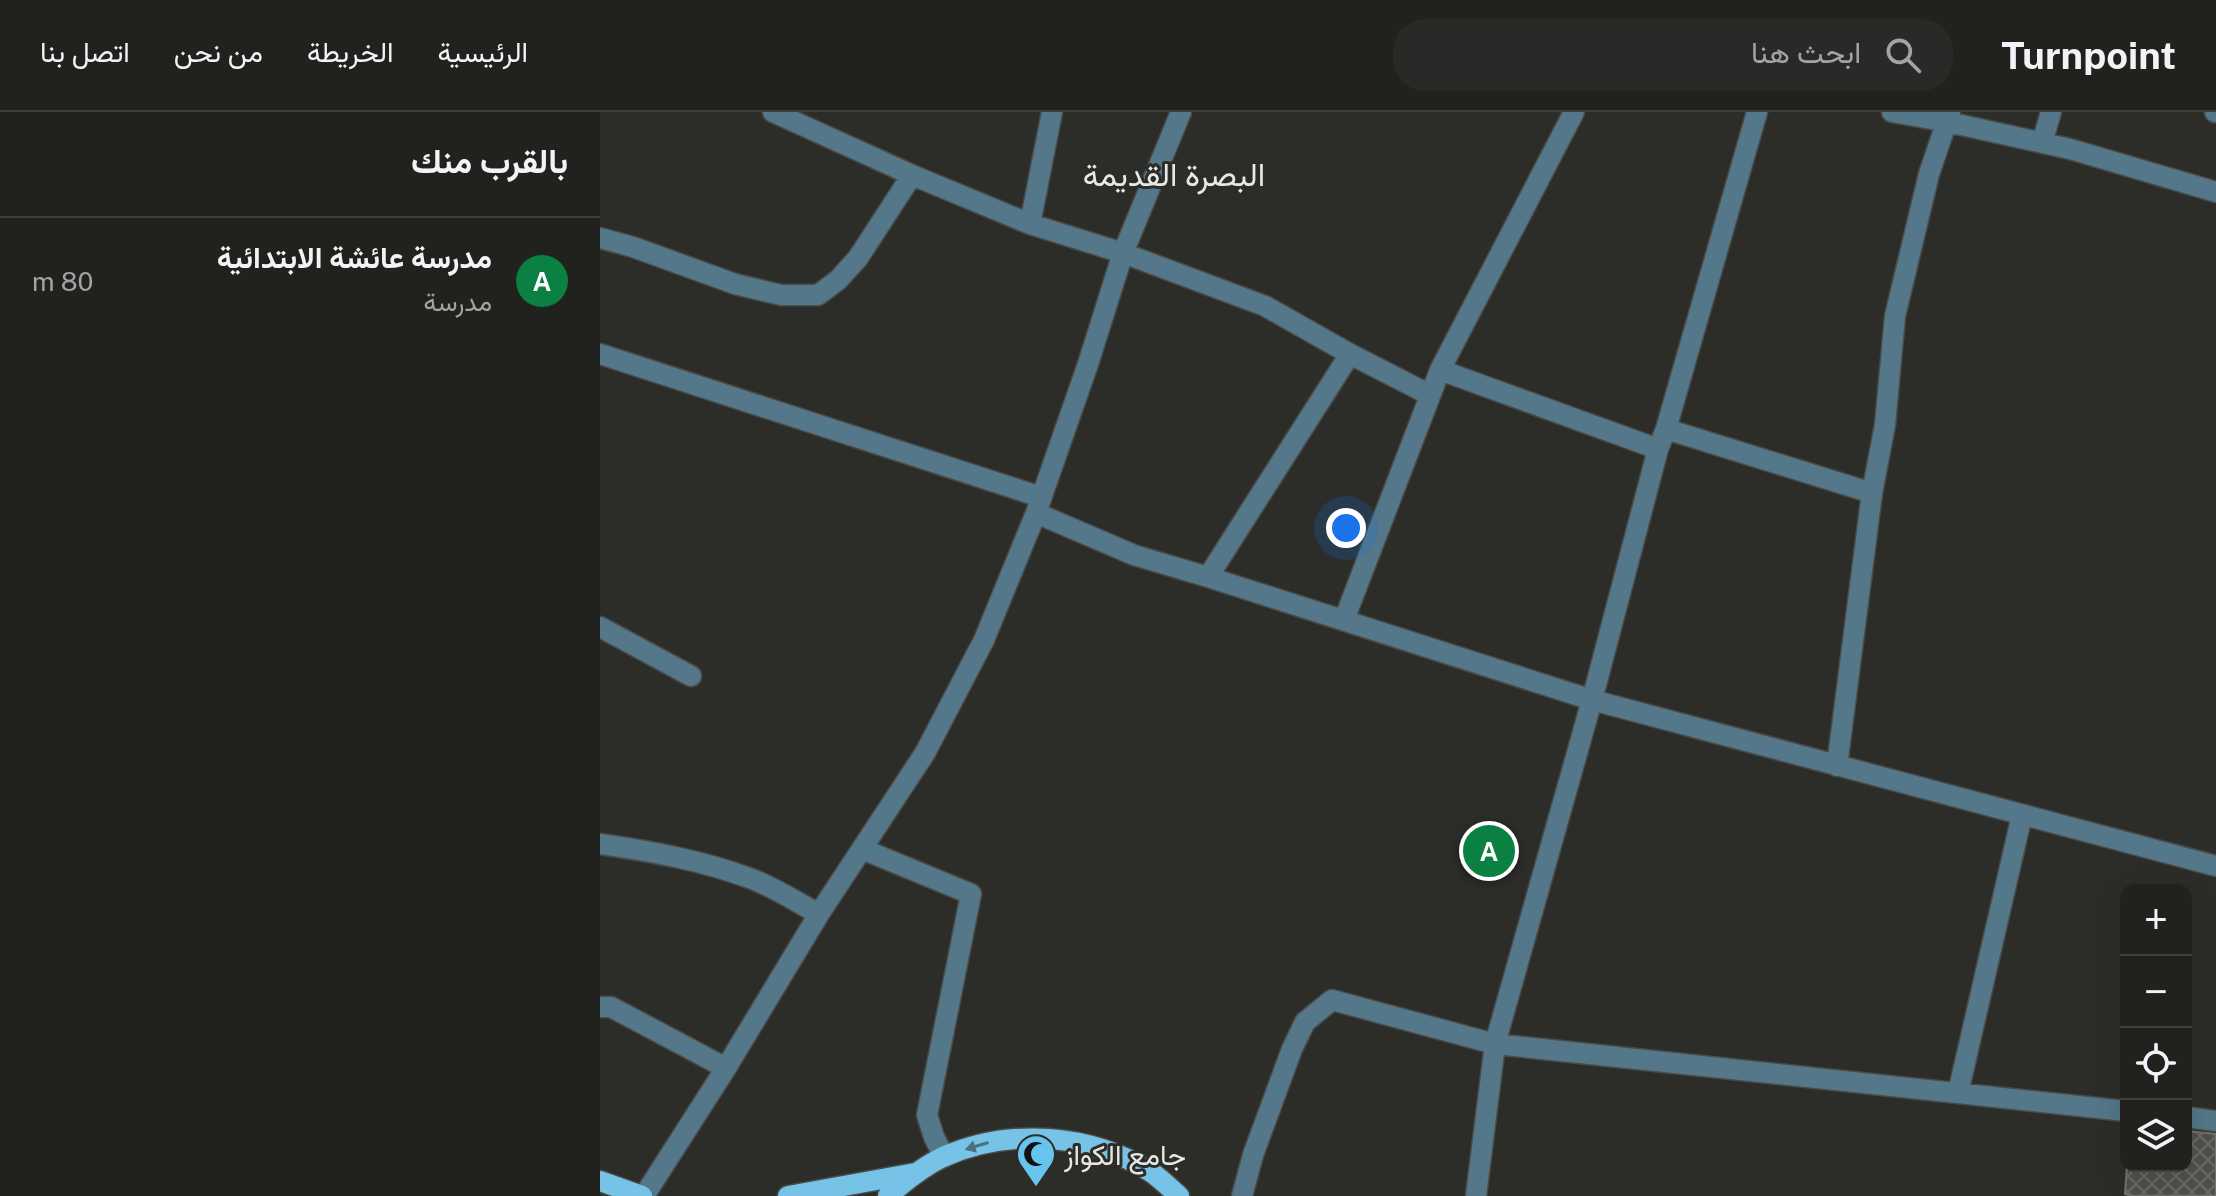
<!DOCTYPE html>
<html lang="ar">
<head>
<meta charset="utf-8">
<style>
  :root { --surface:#21211e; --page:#292927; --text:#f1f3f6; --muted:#a2a3a4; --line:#3e3e3c; --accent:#0b8043 }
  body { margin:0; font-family:"Public Sans",Vazirmatn,sans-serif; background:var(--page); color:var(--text); direction:rtl }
  .controls { position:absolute; right:24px; bottom:24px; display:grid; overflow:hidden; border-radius:16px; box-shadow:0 8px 32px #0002 }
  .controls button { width:72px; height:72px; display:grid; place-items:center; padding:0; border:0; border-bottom:2px solid var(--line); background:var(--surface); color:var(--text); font:40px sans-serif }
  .you { position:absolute; left:746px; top:416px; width:28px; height:28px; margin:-20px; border:6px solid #fff; border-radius:50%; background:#1a73e8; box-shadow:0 0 0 12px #1a73e833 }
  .badge { display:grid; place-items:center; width:52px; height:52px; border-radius:50%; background:var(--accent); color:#fff; font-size:26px; font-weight:700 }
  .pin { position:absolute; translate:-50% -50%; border:4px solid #fff; box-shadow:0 2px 8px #0006 }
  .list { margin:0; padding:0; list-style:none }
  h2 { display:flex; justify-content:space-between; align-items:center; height:104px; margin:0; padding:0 32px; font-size:34px }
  h2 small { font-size:26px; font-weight:400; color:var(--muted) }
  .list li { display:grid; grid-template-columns:52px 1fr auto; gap:24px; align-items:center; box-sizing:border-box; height:128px; padding:0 32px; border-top:2px solid var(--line) }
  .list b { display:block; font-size:30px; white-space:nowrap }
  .list p { margin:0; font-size:26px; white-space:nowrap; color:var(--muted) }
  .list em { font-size:26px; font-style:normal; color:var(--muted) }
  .icon { flex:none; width:44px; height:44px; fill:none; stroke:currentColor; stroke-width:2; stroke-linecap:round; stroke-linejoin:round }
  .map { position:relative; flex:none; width:1616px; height:1084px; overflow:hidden; direction:ltr }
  header { display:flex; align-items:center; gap:48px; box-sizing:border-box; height:112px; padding:0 40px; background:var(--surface); border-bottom:2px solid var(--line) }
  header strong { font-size:38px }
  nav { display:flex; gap:44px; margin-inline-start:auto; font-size:28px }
  .search { width:560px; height:72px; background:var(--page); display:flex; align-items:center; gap:20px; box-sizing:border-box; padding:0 28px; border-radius:32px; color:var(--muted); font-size:30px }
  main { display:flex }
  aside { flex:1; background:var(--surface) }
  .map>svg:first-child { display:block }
  .building { fill:url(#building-cross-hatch); stroke:#72726d; stroke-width:2 }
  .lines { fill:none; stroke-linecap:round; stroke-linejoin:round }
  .minor-casing { stroke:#4a4a46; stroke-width:23 }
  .major-casing { stroke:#4a4a46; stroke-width:23 }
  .minor { stroke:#547789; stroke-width:20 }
  .major { stroke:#77c2e7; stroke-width:20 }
  .oneway { fill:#4e707e }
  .labels { text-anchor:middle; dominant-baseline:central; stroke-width:6; stroke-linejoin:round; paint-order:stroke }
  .poi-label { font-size:28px; fill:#e8e8e5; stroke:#2c2c28; text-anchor:start }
  .quarter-label { font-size:32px; fill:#e8e8e5; stroke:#2c2c28 }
</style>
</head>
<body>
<header>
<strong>Turnpoint</strong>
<div class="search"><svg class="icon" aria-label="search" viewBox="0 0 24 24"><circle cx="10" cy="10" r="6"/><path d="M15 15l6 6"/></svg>ابحث هنا</div>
<nav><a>الرئيسية</a><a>الخريطة</a><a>من نحن</a><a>اتصل بنا</a></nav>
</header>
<main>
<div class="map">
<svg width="1616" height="1084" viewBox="0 0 1616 1084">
  <defs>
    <pattern id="building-cross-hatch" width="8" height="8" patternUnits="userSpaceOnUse" patternTransform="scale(2)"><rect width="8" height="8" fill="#51504c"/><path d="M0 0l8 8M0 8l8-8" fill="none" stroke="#6a6966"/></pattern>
  </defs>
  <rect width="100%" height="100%" fill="#2c2c28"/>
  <path class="building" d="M 1586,1019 L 1616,1022 L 1616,1084 L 1533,1084 L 1525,1082 L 1527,1054 L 1586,1054 Z"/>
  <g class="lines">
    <g class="minor-casing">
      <path id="minor" d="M 173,0 L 312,63 L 430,112 L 523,141 L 665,194 L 750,242 L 830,283
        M 1292,0 L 1348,10 L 1470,37 L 1616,80
        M 1615,0 L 1616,0
        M 1442,31 L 1451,0
        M 430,112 L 452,0
        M 0,126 L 33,135 L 135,172 L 181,183 L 218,183 L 238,168 L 258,146 L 312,63
        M 0,242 L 441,385
        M 840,258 L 1058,337
        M 1066,317 L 1272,381
        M 436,401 L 534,443 L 608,465 L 992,588 L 1616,754
        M 608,465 L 750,242
        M 744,508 L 840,258 L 974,0
        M 0,515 L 91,564
        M 1237,654 L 1272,381 L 1285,313 L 1295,204 L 1329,62 L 1350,0
        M 0,732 C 54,740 101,748 152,767 C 175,776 197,790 219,802
        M 262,737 L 371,782 L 327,1003 L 334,1025 L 344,1045
        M 0,895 L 11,895 L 126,956
        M 1358,981 L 1422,703
        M 1586,1005 L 1616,1009
        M 44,1084 L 126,956 L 219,802 L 325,641 L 384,528 L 436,401 L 488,252 L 523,141 L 581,0
        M 642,1084 L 653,1043 L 692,937 L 705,910 L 732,888 L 895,932 L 1526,999
        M 876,1084 L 895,932 L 992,588 L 1058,337 L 1066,317 L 1157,0"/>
    </g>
    <g class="major-casing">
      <path id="major" d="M 0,1069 L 42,1084
        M 188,1084 L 315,1061
        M 288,1084 C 305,1069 322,1055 343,1045 C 409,1016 490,1021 551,1060 C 561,1067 570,1076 579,1084"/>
    </g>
    <use href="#minor" class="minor"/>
    <use href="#major" class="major"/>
  </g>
  <defs><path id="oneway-solid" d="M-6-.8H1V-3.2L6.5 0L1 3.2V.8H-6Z" transform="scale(2)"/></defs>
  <use class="oneway" href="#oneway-solid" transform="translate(377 1034) rotate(163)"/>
  <defs>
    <g id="mosque-pin" transform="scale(2)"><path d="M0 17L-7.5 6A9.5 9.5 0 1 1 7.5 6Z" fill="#66c4ef" stroke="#2c2c28"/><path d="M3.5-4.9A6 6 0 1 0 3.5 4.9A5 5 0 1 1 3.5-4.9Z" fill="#111"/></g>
  </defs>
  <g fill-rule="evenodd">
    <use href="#mosque-pin" x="436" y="1042"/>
  </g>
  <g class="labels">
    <g class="poi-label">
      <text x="464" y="1042">جامع الكواز</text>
    </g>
    <g class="quarter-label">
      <text x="574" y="62">البصرة القديمة</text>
    </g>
  </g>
</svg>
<div class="controls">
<button>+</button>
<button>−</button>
<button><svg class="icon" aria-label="locate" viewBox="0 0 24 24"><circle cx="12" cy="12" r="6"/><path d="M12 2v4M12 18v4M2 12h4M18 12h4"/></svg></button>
<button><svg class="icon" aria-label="layers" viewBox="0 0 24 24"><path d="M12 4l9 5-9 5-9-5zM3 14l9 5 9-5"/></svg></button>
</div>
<div class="you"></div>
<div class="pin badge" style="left:889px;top:739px">A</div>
</div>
<aside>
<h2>بالقرب منك<small></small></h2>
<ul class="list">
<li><span class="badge">A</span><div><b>مدرسة عائشة الابتدائية</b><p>مدرسة</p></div><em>80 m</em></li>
</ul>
</aside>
</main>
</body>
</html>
